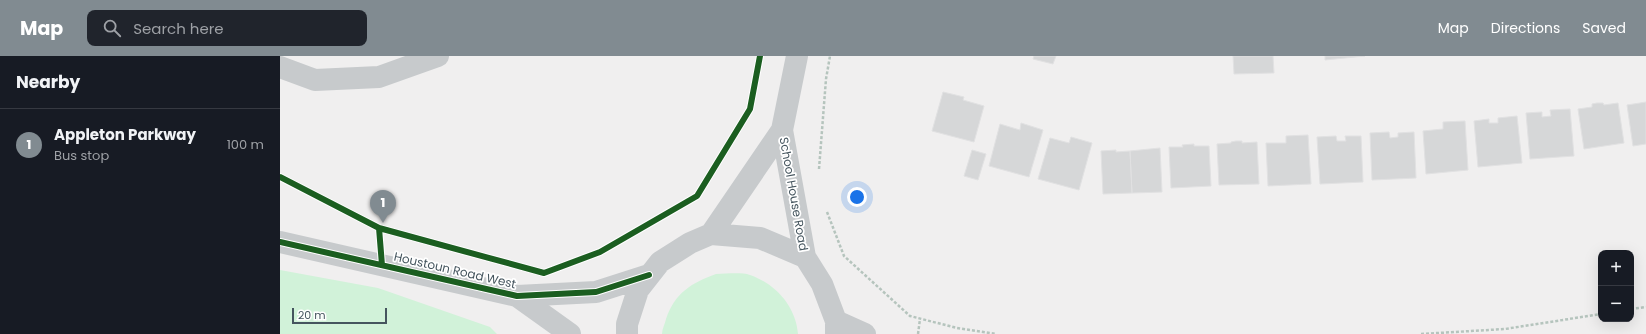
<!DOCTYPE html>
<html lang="en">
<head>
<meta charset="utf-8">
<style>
  :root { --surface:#171b24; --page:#20242c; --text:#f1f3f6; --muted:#9ea1a6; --line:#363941; --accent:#818b91 }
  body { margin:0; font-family:Poppins,sans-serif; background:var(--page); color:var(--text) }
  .controls { position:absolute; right:12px; bottom:12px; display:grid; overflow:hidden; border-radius:8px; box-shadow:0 4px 16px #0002 }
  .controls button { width:36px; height:36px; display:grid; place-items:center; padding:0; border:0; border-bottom:1px solid var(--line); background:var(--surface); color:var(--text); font:20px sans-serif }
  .scale { position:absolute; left:12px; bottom:10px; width:95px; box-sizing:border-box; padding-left:4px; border:2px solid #45555e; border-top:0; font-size:11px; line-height:14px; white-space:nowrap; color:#45555e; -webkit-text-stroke:3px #fff; paint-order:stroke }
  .you { position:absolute; left:577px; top:141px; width:14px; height:14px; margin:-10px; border:3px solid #fff; border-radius:50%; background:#1a73e8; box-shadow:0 0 0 6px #1a73e833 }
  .badge { display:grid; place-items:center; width:26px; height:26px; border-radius:50%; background:var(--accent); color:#fff; font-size:13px; font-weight:700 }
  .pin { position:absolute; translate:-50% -33px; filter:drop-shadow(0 1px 2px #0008) }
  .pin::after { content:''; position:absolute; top:21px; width:14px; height:12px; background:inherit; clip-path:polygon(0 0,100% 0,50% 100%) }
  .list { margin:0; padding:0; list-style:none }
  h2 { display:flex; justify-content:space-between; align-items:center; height:52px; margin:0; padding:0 16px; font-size:17px }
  h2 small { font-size:13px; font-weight:400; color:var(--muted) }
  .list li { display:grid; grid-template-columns:26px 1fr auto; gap:12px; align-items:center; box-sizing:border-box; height:72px; padding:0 16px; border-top:1px solid var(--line) }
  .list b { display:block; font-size:15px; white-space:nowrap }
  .list p { margin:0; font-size:13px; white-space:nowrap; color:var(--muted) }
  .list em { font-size:13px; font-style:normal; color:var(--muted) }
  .icon { flex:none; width:22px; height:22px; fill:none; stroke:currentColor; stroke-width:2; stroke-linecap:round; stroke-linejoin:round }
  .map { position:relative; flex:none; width:1366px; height:278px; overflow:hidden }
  header { display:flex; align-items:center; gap:24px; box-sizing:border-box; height:56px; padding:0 20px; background:var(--accent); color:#fff }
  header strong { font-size:19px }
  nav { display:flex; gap:22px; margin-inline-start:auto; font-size:14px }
  .search { width:280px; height:36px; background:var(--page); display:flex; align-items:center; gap:10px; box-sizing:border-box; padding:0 14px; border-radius:8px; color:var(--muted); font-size:15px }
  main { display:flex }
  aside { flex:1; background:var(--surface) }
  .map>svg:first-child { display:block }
  .green { fill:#d1f2d9 }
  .building { fill:#d6d7d8; stroke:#e1e1e2 }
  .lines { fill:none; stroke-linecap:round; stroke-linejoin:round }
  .path { stroke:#b5c4bd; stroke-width:2.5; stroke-dasharray:3 2; stroke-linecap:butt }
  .minor { stroke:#c7cacc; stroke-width:22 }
  .cycleway-casing { stroke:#fff; stroke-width:8 }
  .cycleway { stroke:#1b5e20; stroke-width:6 }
  .labels { text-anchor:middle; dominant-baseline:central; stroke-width:3.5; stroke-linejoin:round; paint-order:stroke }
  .street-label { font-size:12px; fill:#45555e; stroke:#fff }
</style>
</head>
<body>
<header>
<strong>Map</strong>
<div class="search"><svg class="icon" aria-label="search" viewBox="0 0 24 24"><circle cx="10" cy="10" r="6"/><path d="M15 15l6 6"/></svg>Search here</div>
<nav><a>Map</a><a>Directions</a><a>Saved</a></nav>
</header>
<main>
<aside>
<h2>Nearby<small></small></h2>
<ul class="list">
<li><span class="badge">1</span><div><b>Appleton Parkway</b><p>Bus stop</p></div><em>100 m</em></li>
</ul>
</aside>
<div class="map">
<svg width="1366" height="278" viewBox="0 0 1366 278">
  <rect width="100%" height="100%" fill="#f0efef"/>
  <path class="green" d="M 0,214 L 98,232 L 210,271 L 217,278 L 0,278 Z
    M 436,218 C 446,218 461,216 470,219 C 496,228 516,251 518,278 L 382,278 C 382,273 385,268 386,263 C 395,237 411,227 436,218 Z"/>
  <path class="building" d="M 754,0 L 776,0 L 773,8 L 753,3 Z
    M 953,0 L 993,0 L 994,17 L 954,18 Z
    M 1045,0 L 1085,0 L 1045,4 Z
    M 663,36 L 684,41 L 683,44 L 704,50 L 694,86 L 652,75 Z
    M 1366,46 L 1366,88 L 1353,90 L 1347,49 Z
    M 1317,47 L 1323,47 L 1324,49 L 1338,47 L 1344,87 L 1304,93 L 1298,53 L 1312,51 L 1312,48 Z
    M 1290,53 L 1294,100 L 1250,103 L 1246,57 L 1262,56 L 1262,61 L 1271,60 L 1270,54 Z
    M 1237,60 L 1242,107 L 1198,111 L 1194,65 L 1209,63 L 1209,67 L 1218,67 L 1218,62 Z
    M 1185,65 L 1188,114 L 1146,118 L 1143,75 L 1163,73 L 1163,66 Z
    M 741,67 L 763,74 L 749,121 L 709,110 L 720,68 L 740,74 Z
    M 1109,76 L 1110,82 L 1118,81 L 1118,77 L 1134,76 L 1136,122 L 1092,124 L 1090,77 Z
    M 1028,79 L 1031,128 L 988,130 L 986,87 L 1006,87 L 1006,80 Z
    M 1056,80 L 1057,85 L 1066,85 L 1065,80 L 1081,80 L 1083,126 L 1040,128 L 1037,81 Z
    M 791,81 L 812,87 L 799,134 L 758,123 L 770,82 L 789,87 Z
    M 956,85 L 962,85 L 962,87 L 977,86 L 979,128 L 939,129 L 937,88 L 951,87 L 951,86 Z
    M 914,88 L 914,90 L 929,90 L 931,130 L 891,132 L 889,91 L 903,91 L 902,89 Z
    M 880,92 L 882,136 L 852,137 L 850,95 Z
    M 692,94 L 706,98 L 698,124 L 684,120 Z
    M 836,94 L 836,96 L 850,95 L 852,137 L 823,138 L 821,95 Z"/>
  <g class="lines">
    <path class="path" d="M 539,113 L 546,23 L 550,0
      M 547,156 L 564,200 L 630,260 L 677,272 L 716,278
      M 1351,253 L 1366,251
      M 638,278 L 640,263
      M 1141,278 L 1225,273 L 1321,258"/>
    <path class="minor" d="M 517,0 L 502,74 L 525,201
      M 0,11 L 35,24 L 99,21 L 158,0
      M 431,178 L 502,74
      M 0,186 L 237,240 L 316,236 L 369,219
      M 237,240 L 290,278
      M 556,265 L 585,278
      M 347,278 L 347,268 L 358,234 L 380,206 L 410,187 L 431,178 L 480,182 L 525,201 L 542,228 L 556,265 L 556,278"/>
    <g class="cycleway-casing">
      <path id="cycleway" d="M 0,121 L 99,172 L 102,209
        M 99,172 L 264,217 L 320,196 L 417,140 L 470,53 L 480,0
        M 0,186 L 237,240 L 316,236 L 369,219"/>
    </g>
    <use href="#cycleway" class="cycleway"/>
  </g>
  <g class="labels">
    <g class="street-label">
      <text transform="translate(514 138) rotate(80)">School House Road</text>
      <text transform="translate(175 214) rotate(13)">Houstoun Road West</text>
    </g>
  </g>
</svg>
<div class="controls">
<button>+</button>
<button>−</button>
</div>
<div class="scale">20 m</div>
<div class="you"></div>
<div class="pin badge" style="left:103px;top:167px">1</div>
</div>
</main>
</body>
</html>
